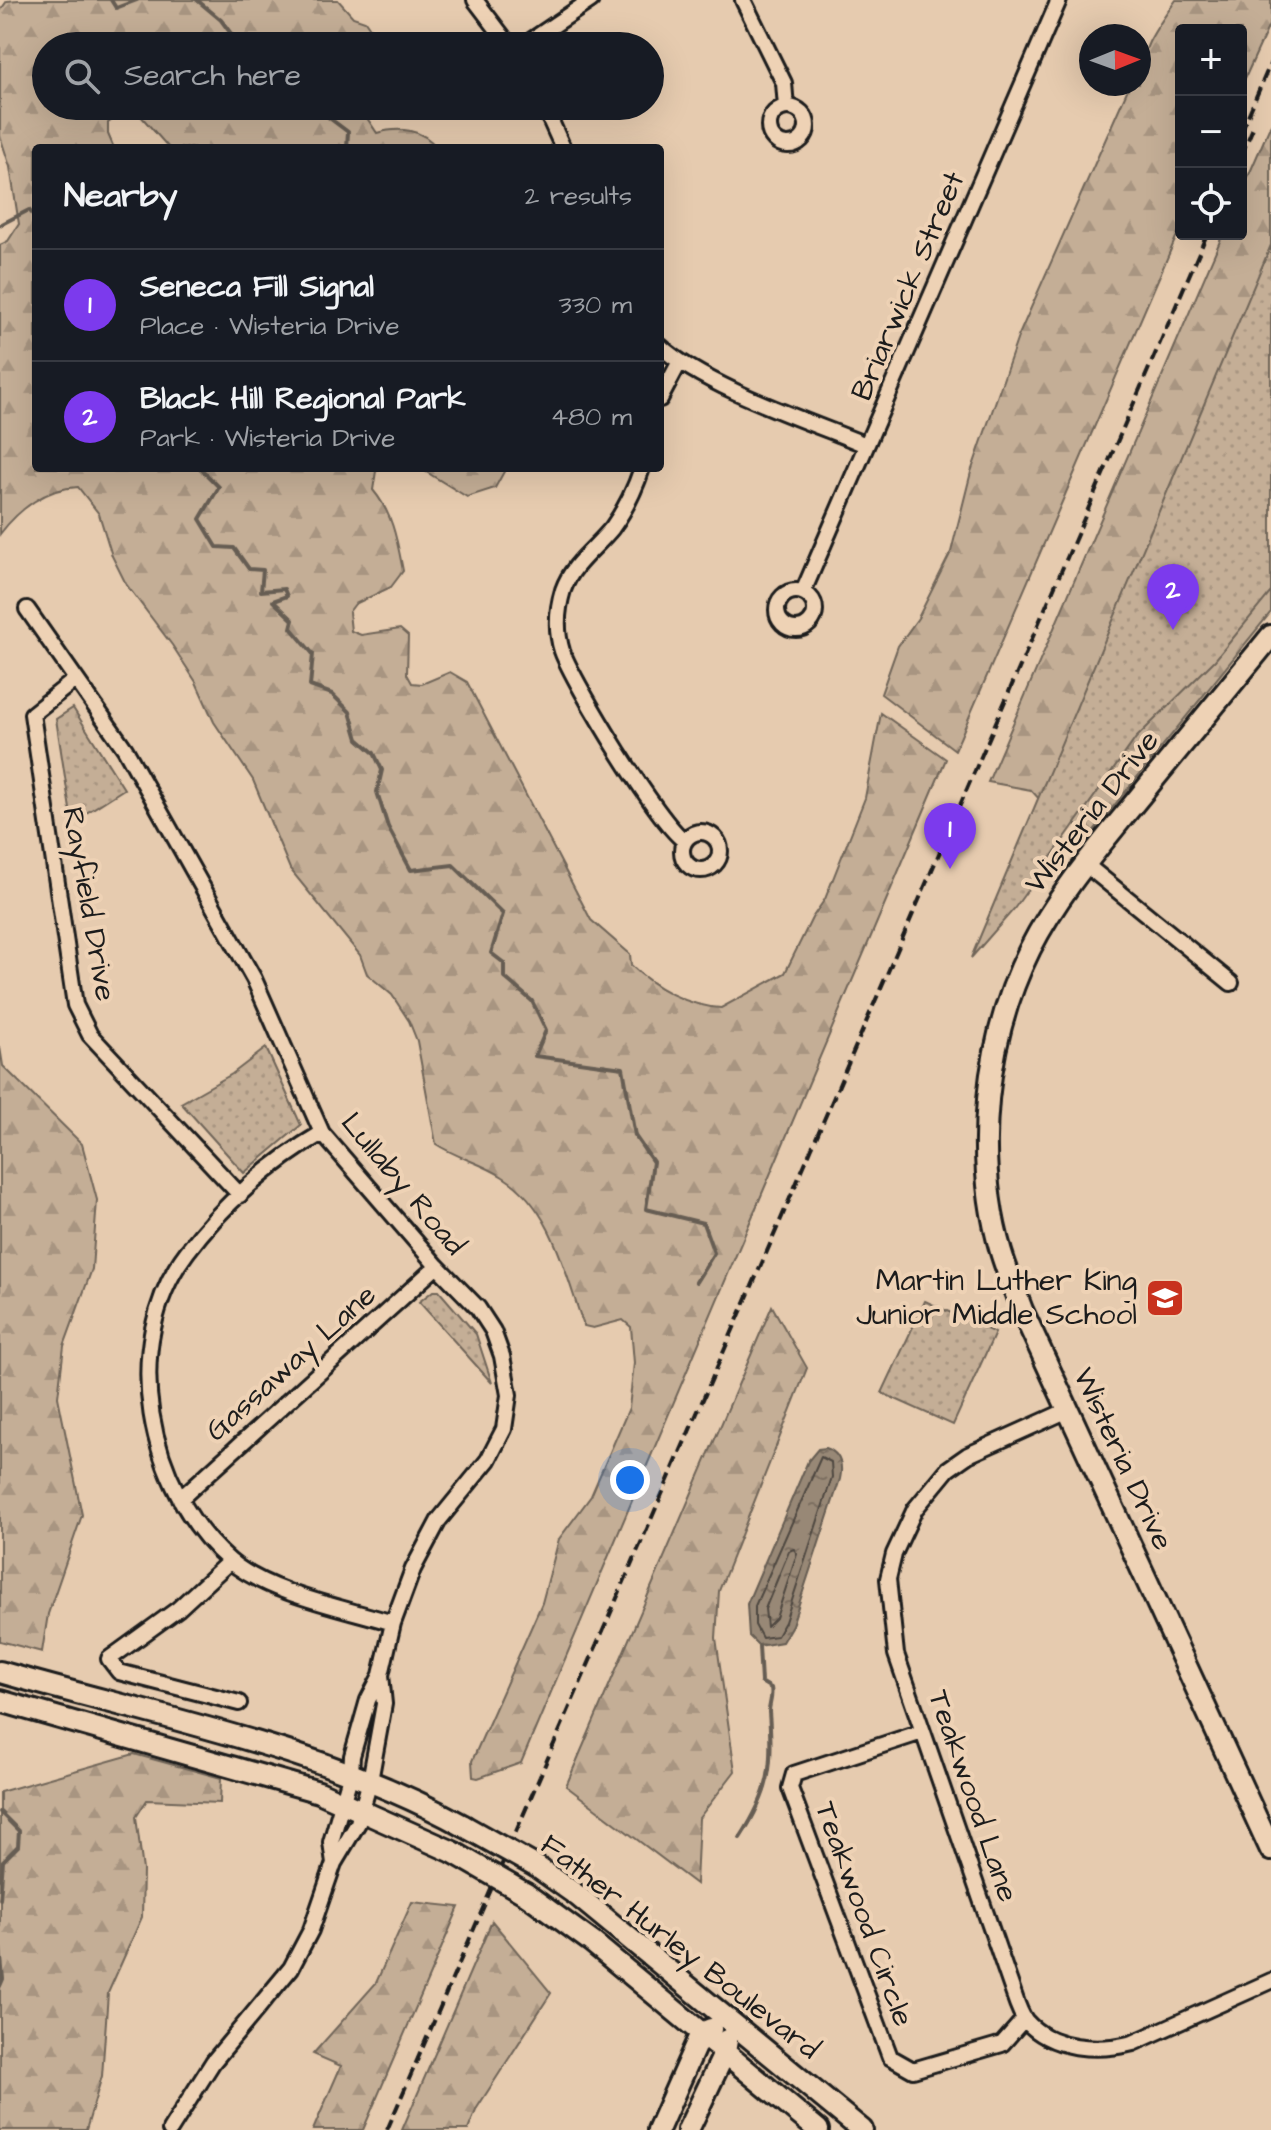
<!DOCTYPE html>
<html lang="en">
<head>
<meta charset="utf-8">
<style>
  :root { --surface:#171b24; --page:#20242c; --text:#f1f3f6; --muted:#9ea1a6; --line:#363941; --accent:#7c3aed }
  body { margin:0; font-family:"Architects Daughter",sans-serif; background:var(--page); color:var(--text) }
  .controls { position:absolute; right:24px; top:24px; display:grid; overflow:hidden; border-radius:8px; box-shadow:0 8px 32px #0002 }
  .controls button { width:72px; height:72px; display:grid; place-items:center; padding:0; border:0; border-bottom:2px solid var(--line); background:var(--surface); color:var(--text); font:40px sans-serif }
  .compass { position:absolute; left:1079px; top:24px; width:72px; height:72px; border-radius:50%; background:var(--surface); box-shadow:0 8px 32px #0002; rotate:89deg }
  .you { position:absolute; left:630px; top:1480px; width:28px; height:28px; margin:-20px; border:6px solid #fff; border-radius:50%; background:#1a73e8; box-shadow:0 0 0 12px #1a73e833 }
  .badge { display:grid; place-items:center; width:52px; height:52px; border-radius:50%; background:var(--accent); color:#fff; font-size:26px; font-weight:700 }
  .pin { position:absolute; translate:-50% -66px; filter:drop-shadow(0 2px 4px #0008) }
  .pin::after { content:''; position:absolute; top:42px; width:28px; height:24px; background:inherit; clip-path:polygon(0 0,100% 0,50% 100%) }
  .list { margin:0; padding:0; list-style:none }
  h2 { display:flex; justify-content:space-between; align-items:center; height:104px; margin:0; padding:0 32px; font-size:34px }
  h2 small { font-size:26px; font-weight:400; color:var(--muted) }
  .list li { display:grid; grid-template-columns:52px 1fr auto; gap:24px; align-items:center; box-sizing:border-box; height:112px; padding:0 32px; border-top:2px solid var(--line) }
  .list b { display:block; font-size:30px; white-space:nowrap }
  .list p { margin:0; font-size:26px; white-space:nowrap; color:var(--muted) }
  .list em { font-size:26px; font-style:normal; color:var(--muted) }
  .icon { flex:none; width:44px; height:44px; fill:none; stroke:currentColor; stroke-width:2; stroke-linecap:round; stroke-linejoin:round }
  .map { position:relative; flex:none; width:1271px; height:2130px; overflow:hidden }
  .search { position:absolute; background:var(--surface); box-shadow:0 8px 32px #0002; left:32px; top:32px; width:632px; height:88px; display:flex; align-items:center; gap:20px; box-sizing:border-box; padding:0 28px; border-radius:44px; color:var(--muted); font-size:30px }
  .panel { position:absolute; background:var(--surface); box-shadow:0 8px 32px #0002; left:32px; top:144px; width:632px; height:328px; border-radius:8px }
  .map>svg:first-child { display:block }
  .forest { fill:url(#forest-firs); stroke:#706559; stroke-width:2 }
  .park { fill:url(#park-dots); stroke:#706559; stroke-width:2 }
  .water { fill:url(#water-ripples); stroke:#665d52; stroke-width:2 }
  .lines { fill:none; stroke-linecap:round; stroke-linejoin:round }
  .shore { stroke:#4e4740; stroke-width:2 }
  .stream { stroke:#665d52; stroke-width:4 }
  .street-casing { stroke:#1c1c1c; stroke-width:20 }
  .secondary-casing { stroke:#1c1c1c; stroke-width:26 }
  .street { stroke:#eed2b5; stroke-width:14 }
  .secondary { stroke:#eed2b5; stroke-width:20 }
  .rail { stroke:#1c1c1c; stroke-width:4; stroke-dasharray:12 6; stroke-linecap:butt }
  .secondary-bridge-casing { stroke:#1c1c1c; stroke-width:26; stroke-linecap:butt }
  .secondary-bridge { stroke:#eed2b5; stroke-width:20 }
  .labels { text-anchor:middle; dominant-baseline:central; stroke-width:8; stroke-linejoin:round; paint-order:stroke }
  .street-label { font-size:30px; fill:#1c1c1c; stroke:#eed2b5 }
  .poi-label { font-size:30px; fill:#1c1c1c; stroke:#eed2b5; text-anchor:end }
</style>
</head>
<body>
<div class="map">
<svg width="1271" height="2130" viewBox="0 0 1271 2130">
  <defs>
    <pattern id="forest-firs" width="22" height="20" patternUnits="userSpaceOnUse" patternTransform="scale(2)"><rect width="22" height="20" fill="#c4ae96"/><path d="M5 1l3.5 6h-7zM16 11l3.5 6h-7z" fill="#a89581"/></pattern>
    <pattern id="park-dots" width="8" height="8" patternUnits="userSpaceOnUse" patternTransform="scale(2)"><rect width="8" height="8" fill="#c4ae96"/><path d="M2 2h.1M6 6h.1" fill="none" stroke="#a89581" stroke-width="1.8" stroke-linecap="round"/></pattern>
    <pattern id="water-ripples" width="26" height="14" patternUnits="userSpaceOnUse" patternTransform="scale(2)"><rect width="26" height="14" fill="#988876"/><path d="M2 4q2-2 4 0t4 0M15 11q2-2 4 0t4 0" fill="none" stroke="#7b6e60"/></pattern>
  </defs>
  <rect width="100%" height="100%" fill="#e6cbaf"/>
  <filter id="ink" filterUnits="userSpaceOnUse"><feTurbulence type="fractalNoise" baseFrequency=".0125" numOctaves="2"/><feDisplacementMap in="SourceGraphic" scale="16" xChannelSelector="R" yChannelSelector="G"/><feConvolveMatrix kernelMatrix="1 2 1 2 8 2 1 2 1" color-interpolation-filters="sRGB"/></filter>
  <g filter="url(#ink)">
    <path class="forest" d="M 19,0 L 338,0 L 353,17 L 365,21 L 382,46 L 46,46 L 46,106 L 370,106 L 367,118 L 377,133 C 398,127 422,128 437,148 L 169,148 L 140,115 L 120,114 L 108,123 L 108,134 L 114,148 L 36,148 L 36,468 L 387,468 L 376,471 L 373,490 C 393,514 397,540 403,571 L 391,587 L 355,604 L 349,612 L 351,631 L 361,635 L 400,629 L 408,636 L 407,674 L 412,683 L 422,684 L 450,672 L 467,682 L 591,920 L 630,954 L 631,965 C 654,988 688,1006 721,1008 L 785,973 L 812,918 L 825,899 L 865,798 L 881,713 L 946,759 L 521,1763 L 478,1778 L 473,1777 L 472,1761 L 542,1603 L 559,1539 L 591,1496 L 629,1408 L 634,1363 L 631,1327 L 623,1320 L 593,1328 L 584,1326 C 565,1274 553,1208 503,1177 C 482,1163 457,1158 436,1144 L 417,1041 L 409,1021 L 392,995 L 367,974 L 360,955 L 290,869 L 253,780 L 214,722 L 196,682 L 172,645 L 126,584 L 112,556 L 99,514 L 78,487 C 46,488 19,509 0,534 L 0,245 L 8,241 L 19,224 L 10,167 L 0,136 L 0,11 L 7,1 Z
      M 1176,0 L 1271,0 L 1271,21 L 1241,87 L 1241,30 L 1181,30 L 1181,226 L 955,750 L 881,694 L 898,646 L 918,618 L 951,552 L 971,472 L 1018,337 L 1130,84 L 1139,84 C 1139,50 1157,27 1176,0 Z
      M 1271,124 L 1271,612 L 1092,833 L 1051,812 L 1031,790 L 988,782 L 1223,234 L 1241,234 L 1241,193 Z
      M 409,468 L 506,468 L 495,488 L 467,497 L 423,470 Z
      M 0,1047 L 3,1066 L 82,1144 L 97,1200 L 92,1269 L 64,1346 L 58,1397 L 82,1515 L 48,1614 L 42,1652 L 0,1641 Z
      M 772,1306 L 807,1368 L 719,1591 L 716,1638 L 735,1771 L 699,1818 L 696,1884 L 566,1786 Z
      M 134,1754 L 221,1778 L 220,1803 L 147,1800 L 136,1817 L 143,1870 L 142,1917 L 108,1993 L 102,2076 L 86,2130 L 0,2130 L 0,1792 Z
      M 412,1902 L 459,1907 L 363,2130 L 313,2130 L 341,2066 L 313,2054 L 376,1983 Z
      M 492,1921 L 551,1993 L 477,2108 L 468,2130 L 402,2130 Z"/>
    <path class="park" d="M 1271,245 L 1271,592 L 1215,660 L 1136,738 L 1014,909 L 971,958 Z
      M 73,708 L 124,789 L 72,822 L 56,719 Z
      M 266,1048 L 301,1125 L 244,1173 L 181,1103 L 232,1074 Z
      M 433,1291 L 439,1291 L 476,1334 L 492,1383 L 419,1302 Z
      M 925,1301 L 995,1333 L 953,1425 L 882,1393 Z"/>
    <path class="water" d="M 826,1448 C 840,1453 843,1465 840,1479 L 792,1625 L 782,1642 L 759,1646 L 749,1636 L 747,1604 L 808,1461 L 818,1449 Z"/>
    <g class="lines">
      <path class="shore" d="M 821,1457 L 831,1462 L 832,1477 L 785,1622 L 777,1636 L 762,1638 L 755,1625 L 755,1606 Z
        M 794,1549 L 797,1554 L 776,1618 L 767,1627 L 765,1609 L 789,1551 Z"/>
      <path class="stream" d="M 111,0 L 116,8 L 137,0
        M 197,0 L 221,20 L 240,46
        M 300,106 L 320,111 L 348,132 L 347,148
        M 0,225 L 29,210 L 36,218
        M 200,468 L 219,487 L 200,519 L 217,547 L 234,548 L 249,569 L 263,570 L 261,591 L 284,589 L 287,596 L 273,601 L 293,620 L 291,628 L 313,654 L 310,686 L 332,694 L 350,712 L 358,739 L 374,753 L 382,770 L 377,792 L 388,827 L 411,870 L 453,865 L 503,914 L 491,953 L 504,963 L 504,977 L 532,1001 L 546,1030 L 535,1056 L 623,1068 L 635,1136 L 653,1162 L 646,1209 L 703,1223 L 714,1253 L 696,1282
        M 0,1812 L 19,1831 L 18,1846 L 3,1861 L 0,1899
        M 740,1838 C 771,1790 773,1767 769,1712 C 769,1703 773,1698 771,1688 L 761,1682 L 759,1646
        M 0,1947 L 3,1979 L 0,1986"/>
      <g class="street-casing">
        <path id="street" d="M 475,0 L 510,46
          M 743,0 L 784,83 L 786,107
          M 523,46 L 591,0
          M 544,106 L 563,148
          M769 126a19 19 0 1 1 38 0a19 19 0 1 1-38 0Z
          M 660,346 C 705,387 808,421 866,445
          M 660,399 L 679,363
          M 642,468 C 635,489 625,510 612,528 C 595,549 572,564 563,590 C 557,610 556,632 562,651 C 573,682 660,826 685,841
          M777 610a19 19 0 1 1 38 0a19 19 0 1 1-38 0Z
          M 803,592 L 1059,0
          M 27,609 L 125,749 L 254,979 L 322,1133 L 437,1266 L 478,1308 L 493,1331 L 502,1356 L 509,1395 L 504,1429 L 488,1460 L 439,1520 L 413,1569 L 393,1623 L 381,1675 L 368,1700 L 352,1756 L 351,1773 L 331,1842 L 334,1863
          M 76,679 L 32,714 L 75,1005 L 90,1035 L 240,1195
          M682 851a19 19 0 1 1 38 0a19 19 0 1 1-38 0Z
          M 1085,864 L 1231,983
          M 322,1133 C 272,1162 222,1205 187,1252 C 118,1343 147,1490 230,1561 C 269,1594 344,1608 393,1623
          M 1068,1410 L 968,1455 L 948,1469 L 915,1509 L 894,1554 L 888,1579 L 896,1654 L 1011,1986 C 1015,1997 1019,2013 1026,2021 C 1052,2050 1098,2052 1133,2043 L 1271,1981
          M 180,1499 L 437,1266
          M 230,1561 L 178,1609 L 109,1659 L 119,1672 L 239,1703
          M 922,1732 L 794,1774 L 790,1788 L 890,2057 L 913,2070 L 1002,2044 L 1024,2019
          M 170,2130 L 213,2062 L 291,1968 L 311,1930 L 334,1863 L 358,1823 L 370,1781 L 384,1704 L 381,1675"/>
      </g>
      <g class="secondary-casing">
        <path id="secondary" d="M 1271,636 C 1226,691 1181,746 1136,801 C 1098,848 1057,895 1030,949 C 985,1039 973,1156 1001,1252 C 1007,1272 1015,1291 1022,1310 L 1271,1850
          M 0,1672 C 156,1717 321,1747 464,1826
          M 0,1701 L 319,1792 L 453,1852
          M 537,1867 L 578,1896 L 862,2130
          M 526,1894 L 592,1942 L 818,2130
          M 658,2130 L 701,2033 L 711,2029
          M 688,2130 L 725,2052 L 727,2040"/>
      </g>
      <use href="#street" class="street"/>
      <use href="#secondary" class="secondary"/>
      <path class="rail" d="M 1241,132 L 1271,62
        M 1241,156 L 1255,123
        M 387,2130 L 1207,234"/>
      <g class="secondary-bridge-casing">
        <path id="secondary-bridge" d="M 464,1826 L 537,1867
          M 453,1852 L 526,1894"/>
      </g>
      <use href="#secondary-bridge" class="secondary-bridge"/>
    </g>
  </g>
  <defs>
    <g id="school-square" transform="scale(2)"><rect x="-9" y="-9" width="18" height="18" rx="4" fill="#c8321e" stroke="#eed2b5"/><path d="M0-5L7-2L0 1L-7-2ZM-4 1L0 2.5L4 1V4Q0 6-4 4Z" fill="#fff"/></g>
  </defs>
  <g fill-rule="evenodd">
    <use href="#school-square" x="1165" y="1298"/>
  </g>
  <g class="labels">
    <g class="street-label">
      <text transform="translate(908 286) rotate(-67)">Briarwick Street</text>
      <text transform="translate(1092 812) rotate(-52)">Wisteria Drive</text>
      <text transform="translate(89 904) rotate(80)">Rayfield Drive</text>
      <text transform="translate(403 1184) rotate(50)">Lullaby Road</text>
      <text transform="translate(291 1363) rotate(-42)">Gassaway Lane</text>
      <text transform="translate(1123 1459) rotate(65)">Wisteria Drive</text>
      <text transform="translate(973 1796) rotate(71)">Teakwood Lane</text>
      <text transform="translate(864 1914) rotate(70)">Teakwood Circle</text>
      <text transform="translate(680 1947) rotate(38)">Father Hurley Boulevard</text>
    </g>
    <g class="poi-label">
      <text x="1137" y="1281">Martin Luther King<tspan x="1137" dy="34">Junior Middle School</tspan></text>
    </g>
  </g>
</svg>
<div class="controls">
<button>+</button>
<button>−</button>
<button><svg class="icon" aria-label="locate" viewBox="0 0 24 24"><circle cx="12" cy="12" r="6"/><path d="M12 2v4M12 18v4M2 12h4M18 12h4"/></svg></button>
</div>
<svg class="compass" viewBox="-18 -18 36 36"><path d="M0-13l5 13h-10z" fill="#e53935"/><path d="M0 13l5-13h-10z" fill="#9ea1a6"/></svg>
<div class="you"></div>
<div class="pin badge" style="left:950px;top:869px">1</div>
<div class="pin badge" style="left:1173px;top:630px">2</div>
<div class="search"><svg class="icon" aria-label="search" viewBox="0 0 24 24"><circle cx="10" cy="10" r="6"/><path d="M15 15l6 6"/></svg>Search here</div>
<section class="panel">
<h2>Nearby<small>2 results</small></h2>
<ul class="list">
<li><span class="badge">1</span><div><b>Seneca Fill Signal</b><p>Place · Wisteria Drive</p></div><em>330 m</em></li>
<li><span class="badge">2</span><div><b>Black Hill Regional Park</b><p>Park · Wisteria Drive</p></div><em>480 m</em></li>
</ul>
</section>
</div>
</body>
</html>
